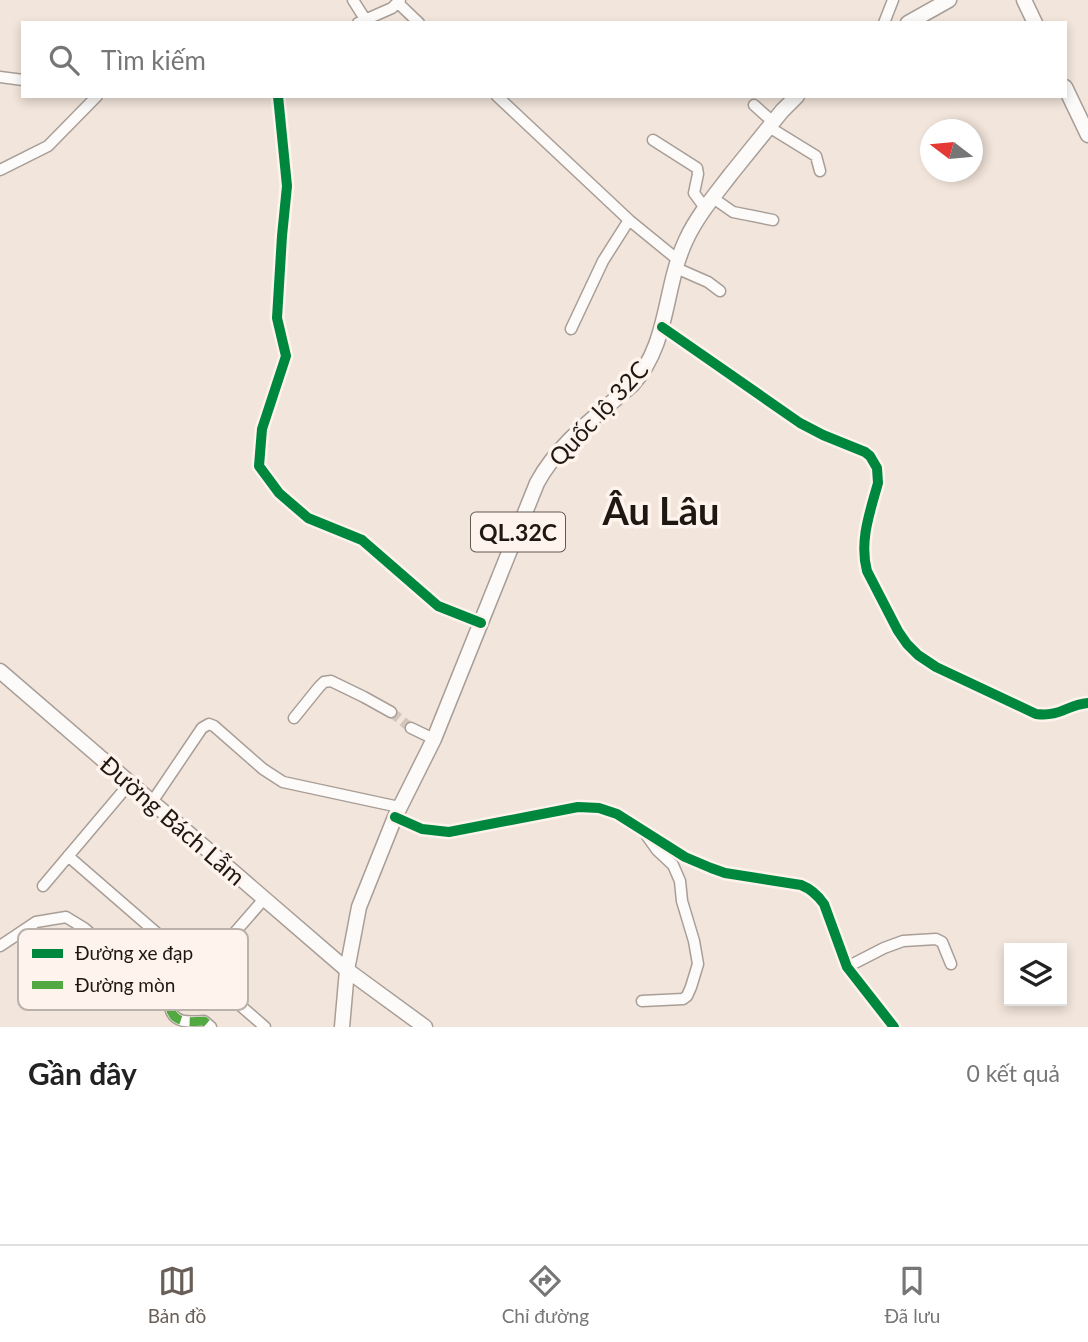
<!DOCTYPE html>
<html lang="vi">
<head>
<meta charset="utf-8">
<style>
  :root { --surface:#fff; --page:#f2f2f2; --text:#222; --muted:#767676; --line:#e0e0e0; --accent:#695f58 }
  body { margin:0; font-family:Lato,sans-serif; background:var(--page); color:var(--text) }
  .controls { position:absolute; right:21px; bottom:21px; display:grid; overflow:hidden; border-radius:0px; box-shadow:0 4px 10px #0003 }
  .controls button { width:63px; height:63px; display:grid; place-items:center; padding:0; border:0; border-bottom:2px solid var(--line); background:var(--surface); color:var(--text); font:35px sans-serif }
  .compass { position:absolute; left:920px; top:119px; width:63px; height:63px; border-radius:50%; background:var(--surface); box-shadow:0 4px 10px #0003; rotate:286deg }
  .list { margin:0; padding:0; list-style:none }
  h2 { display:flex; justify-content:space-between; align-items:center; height:91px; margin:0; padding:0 28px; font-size:30px }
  h2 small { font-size:23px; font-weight:400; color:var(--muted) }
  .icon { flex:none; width:38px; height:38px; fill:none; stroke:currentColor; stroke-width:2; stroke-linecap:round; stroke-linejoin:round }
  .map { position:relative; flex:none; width:1088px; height:1027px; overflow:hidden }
  .search { position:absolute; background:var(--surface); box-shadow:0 4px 10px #0003; left:21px; right:21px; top:21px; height:77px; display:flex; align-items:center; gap:18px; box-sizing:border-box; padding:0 24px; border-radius:0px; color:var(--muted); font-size:26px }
  .sheet { height:217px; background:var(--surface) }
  nav { display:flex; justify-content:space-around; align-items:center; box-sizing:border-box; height:98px; border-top:2px solid var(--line); background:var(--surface); font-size:19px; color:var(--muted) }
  nav a { display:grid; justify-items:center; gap:4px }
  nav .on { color:var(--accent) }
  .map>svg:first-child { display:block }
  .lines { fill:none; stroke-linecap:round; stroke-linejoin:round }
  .minor-tunnel { stroke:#d2c6bd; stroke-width:10; stroke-dasharray:10 5; stroke-linecap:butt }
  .minor-casing { stroke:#a89e97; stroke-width:13 }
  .major-casing { stroke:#a89e97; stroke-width:17 }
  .minor { stroke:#fdfbfa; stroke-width:10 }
  .major { stroke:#fdfbfa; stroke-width:14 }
  .quiet { stroke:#52a942; stroke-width:9; stroke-dasharray:18 9; stroke-linecap:butt }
  .cycleway-casing { stroke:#fef4ed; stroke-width:15 }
  .cycleway { stroke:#00873e; stroke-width:10 }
  .labels { text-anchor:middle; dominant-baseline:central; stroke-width:7; stroke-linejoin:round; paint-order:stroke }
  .shield { fill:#fef4ed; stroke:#625953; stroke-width:2 }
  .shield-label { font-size:23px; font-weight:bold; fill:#1f1711 }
  .street-label { font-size:24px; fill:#1f1711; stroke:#fef4ed }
  .town-label { font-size:38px; font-weight:bold; fill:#1f1711; stroke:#fef4ed }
  .key { fill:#fef4ed; stroke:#bbb2ab; stroke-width:2 }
  .key-label { font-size:19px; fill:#1f1711 }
</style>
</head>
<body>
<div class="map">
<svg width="1088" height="1027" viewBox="0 0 1088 1027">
  <rect width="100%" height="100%" fill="#f2e5db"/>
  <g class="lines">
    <path class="minor-tunnel" d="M 391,712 L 411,728"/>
    <g class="minor-casing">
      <path id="minor" d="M 353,0 L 365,19
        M 398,3 L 419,23
        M 358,23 L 392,8 L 400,0
        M 884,23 L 893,0
        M 0,77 L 23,80
        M 278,96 L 287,186 L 282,236 L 277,318 L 286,356 L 262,429 L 259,466 L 279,493 L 308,518 L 362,540 L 438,606 L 481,623
        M 497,96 L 629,220 L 678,260
        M 754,105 L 773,122
        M 769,127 L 816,156 L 820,171
        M 653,140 L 697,168 L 698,174 L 694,193 L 705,208
        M 0,170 L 48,146 L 97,96
        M 713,198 L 733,212 L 773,220
        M 676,268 L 708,282 L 720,291
        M 662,327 L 800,423 L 823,435 L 865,452 L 870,456 L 877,468 L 878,483 C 870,512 859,541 867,571 L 898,631 L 907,644 L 918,655 L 936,667 L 1036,714 C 1061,717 1066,705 1088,703
        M 571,329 L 603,261 L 629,220
        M 294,718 L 319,687 L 324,682 L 331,681 L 364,697 L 391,712
        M 411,728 L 434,739
        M 152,802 L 202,728 L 209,724 L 214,726 L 263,769 L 283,782 L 399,807
        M 395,817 L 422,829 L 449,832 L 578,807 L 599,808 L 617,814 L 685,857 L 711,868 L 725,873 L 801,885 C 811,889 817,894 824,904 L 847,967 L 894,1027
        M 68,856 L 265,1027
        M 43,886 L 130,783
        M 0,946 L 36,922 L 66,917 L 84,928 L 98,940 L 170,1007 C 173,1024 190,1022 204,1021 L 211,1027
        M 847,967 L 884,948 L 903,941 L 936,939 L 942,942 L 951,964
        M 642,1001 L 683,999 L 687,996 L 691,987 L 698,964 L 694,941 L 682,901 L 680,881 L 673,865 L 657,850 L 647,836
        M 170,1007 L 264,899"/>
    </g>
    <g class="major-casing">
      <path id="major" d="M 1024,0 L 1035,23
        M 908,23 L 949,0
        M 1065,87 L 1088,135
        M 0,671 L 347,970 L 425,1027
        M 342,1027 L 347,970 L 359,907 L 395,817 L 434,739 L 537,483 C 559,442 598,415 632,385 C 670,343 663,289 686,240 C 697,216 715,195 731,174 C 748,153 765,132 782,111 L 797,96"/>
    </g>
    <use href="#minor" class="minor"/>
    <use href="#major" class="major"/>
    <path class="quiet" d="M 170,1007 C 173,1024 190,1022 204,1021 L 211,1027"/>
    <g class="cycleway-casing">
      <path id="cycleway" d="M 278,96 L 287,186 L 282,236 L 277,318 L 286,356 L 262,429 L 259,466 L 279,493 L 308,518 L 362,540 L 438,606 L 481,623
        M 662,327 L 800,423 L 823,435 L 865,452 L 870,456 L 877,468 L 878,483 C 870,512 859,541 867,571 L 898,631 L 907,644 L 918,655 L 936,667 L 1036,714 C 1061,717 1066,705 1088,703
        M 395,817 L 422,829 L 449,832 L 578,807 L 599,808 L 617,814 L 685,857 L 711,868 L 725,873 L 801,885 C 811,889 817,894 824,904 L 847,967 L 894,1027"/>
    </g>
    <use href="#cycleway" class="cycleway"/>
  </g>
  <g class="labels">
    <rect class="shield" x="471" y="512.5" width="94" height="39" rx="5"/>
    <g class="shield-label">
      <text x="518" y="532">QL.32C</text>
    </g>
    <g class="street-label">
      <text transform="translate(598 413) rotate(-47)">Quốc lộ 32C</text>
      <text transform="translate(173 820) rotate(41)">Đường Bách Lẫm</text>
    </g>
    <g class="town-label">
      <text x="661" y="510">Âu Lâu</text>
    </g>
  </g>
  <rect x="18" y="929" width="230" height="81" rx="10" class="key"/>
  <rect x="32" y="949" width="31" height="9" fill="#00873e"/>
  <rect x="32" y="981" width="31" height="8" fill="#52a942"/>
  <g class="key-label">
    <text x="75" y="960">Đường xe đạp</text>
    <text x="75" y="992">Đường mòn</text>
  </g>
</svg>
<div class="controls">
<button><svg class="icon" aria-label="layers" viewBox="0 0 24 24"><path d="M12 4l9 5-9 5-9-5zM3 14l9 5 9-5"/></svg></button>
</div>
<svg class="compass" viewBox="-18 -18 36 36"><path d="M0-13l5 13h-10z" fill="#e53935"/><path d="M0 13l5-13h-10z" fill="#767676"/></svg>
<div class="search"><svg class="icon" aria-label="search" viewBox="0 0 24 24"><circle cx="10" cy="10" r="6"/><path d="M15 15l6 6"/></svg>Tìm kiếm</div>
</div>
<section class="sheet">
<h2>Gần đây<small>0 kết quả</small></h2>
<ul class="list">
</ul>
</section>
<nav>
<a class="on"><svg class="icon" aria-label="map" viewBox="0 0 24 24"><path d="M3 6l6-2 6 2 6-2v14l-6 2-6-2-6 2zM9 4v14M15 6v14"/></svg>Bản đồ</a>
<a><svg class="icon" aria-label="directions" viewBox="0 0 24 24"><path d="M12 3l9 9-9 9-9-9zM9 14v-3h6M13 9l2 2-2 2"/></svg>Chỉ đường</a>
<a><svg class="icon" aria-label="saved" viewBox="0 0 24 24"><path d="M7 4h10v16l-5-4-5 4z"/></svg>Đã lưu</a>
</nav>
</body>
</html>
